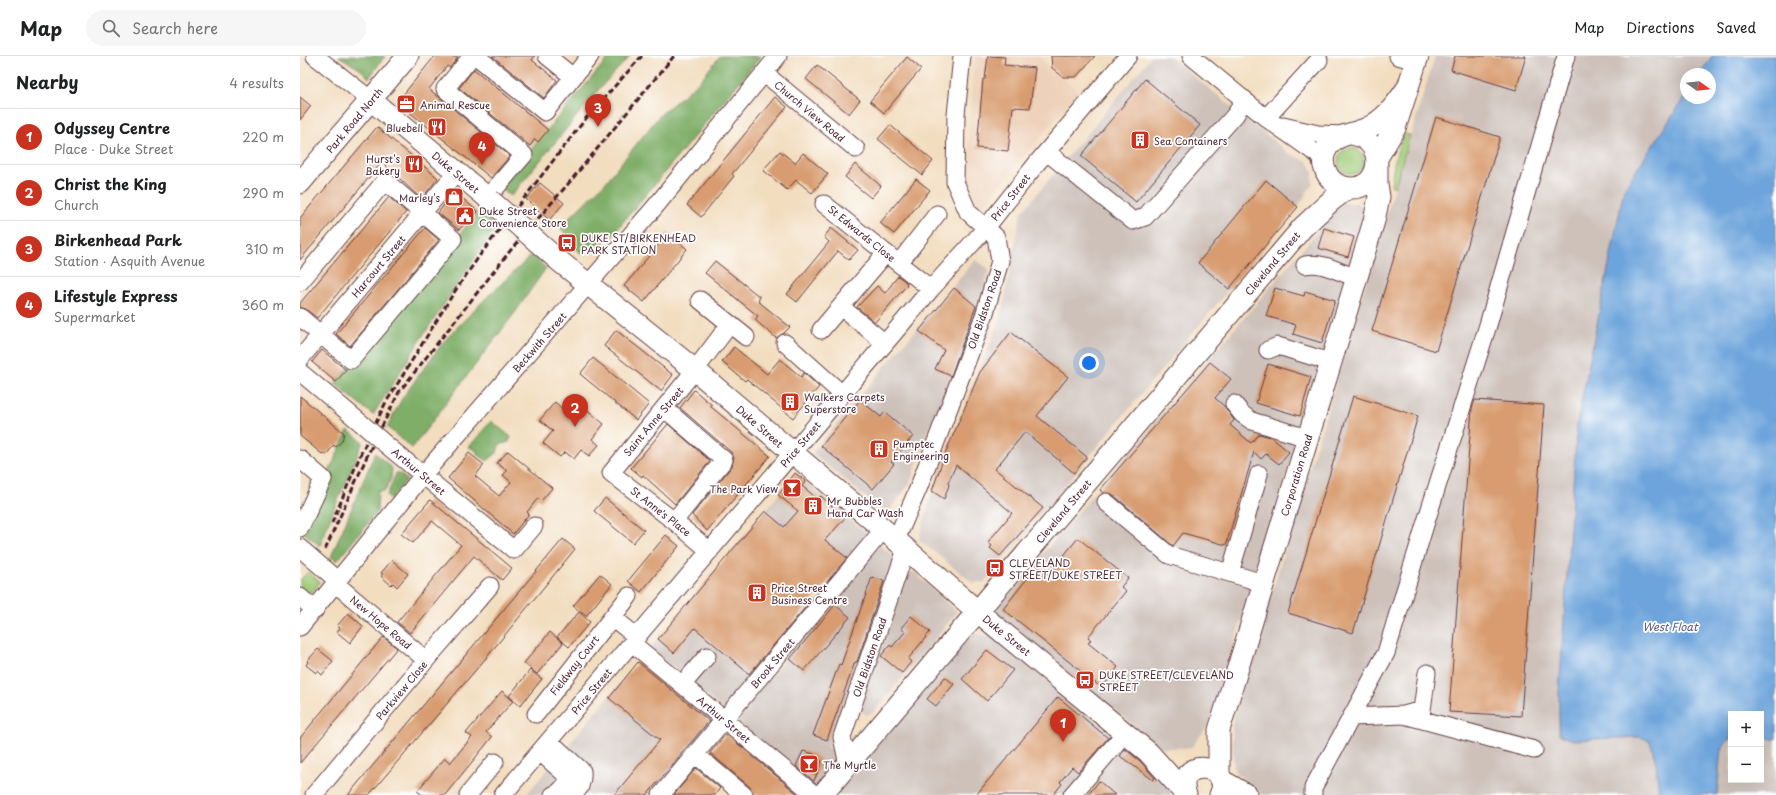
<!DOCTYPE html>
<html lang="en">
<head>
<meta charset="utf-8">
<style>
  :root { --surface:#fff; --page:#f6f6f6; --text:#202124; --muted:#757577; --line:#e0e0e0; --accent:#c8321e }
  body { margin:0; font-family:"Playpen Sans",sans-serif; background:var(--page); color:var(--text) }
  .controls { position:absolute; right:12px; bottom:12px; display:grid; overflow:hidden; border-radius:0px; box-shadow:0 4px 16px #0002 }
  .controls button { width:36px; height:36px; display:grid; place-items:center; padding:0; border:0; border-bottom:1px solid var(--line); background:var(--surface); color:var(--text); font:20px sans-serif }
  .compass { position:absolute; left:1380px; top:12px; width:36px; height:36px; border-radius:50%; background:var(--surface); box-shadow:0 4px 16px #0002; rotate:105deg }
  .you { position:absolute; left:789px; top:307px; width:14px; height:14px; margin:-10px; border:3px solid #fff; border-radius:50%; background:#1a73e8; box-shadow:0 0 0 6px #1a73e833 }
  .badge { display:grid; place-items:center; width:26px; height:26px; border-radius:50%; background:var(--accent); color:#fff; font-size:13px; font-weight:700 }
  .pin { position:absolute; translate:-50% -33px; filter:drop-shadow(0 1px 2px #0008) }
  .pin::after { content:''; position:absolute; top:21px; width:14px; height:12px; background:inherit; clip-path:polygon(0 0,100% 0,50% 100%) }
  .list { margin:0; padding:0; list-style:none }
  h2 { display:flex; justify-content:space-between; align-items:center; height:52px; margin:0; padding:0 16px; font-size:17px }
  h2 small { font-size:13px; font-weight:400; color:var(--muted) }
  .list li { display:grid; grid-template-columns:26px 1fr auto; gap:12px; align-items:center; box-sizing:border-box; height:56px; padding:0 16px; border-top:1px solid var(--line) }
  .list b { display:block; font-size:15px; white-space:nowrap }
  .list p { margin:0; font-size:13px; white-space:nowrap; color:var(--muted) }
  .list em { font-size:13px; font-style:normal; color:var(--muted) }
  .icon { flex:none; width:22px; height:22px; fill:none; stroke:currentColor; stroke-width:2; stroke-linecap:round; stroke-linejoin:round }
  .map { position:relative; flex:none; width:1476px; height:739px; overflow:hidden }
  header { display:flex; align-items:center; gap:24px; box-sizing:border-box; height:56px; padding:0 20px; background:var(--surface); border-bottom:1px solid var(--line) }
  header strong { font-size:19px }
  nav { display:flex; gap:22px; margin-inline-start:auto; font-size:14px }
  .search { width:280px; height:36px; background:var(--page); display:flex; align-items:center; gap:10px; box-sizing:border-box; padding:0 14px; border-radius:22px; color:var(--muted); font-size:15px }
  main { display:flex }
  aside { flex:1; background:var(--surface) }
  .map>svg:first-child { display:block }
  .built { fill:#eed1ba }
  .industrial { fill:#cec1ba }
  .green { fill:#9fca77; stroke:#747451 }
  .forest { fill:#7fae68; stroke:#64664a }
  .water { fill:#6da4db; stroke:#5c6283 }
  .building { fill:#d89c6f }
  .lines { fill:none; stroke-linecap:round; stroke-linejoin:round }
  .minor-casing { stroke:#633c41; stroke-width:19 }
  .major-casing { stroke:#633c41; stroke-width:23 }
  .minor { stroke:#fff; stroke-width:17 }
  .major { stroke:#fff; stroke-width:21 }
  .rail { stroke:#4a1f2b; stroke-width:3; stroke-dasharray:6 3; stroke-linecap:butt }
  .minor-bridge-casing { stroke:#633c41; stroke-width:19; stroke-linecap:butt }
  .major-bridge-casing { stroke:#633c41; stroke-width:23; stroke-linecap:butt }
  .minor-bridge { stroke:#fff; stroke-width:17 }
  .major-bridge { stroke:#fff; stroke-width:21 }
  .labels { text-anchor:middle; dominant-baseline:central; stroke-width:3.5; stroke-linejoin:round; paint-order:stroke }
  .poi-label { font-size:10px; fill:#4a1f2b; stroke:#fff; text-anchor:start }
  .street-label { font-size:10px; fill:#4a1f2b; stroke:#fff }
  .water-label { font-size:11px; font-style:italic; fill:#5a5b7a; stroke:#fff }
</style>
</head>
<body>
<header>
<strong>Map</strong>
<div class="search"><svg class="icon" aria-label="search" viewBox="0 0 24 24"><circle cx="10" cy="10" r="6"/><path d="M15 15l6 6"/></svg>Search here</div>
<nav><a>Map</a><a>Directions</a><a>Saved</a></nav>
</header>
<main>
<aside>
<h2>Nearby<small>4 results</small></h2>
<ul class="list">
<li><span class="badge">1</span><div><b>Odyssey Centre</b><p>Place · Duke Street</p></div><em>220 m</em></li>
<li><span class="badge">2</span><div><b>Christ the King</b><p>Church</p></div><em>290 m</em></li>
<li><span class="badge">3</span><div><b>Birkenhead Park</b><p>Station · Asquith Avenue</p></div><em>310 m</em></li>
<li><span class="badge">4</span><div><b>Lifestyle Express</b><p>Supermarket</p></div><em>360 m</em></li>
</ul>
</aside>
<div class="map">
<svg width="1476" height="739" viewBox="0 0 1476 739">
  <rect width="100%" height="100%" fill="#fff"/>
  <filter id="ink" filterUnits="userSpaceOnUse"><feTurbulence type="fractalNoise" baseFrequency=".025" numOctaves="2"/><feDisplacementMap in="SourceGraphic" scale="8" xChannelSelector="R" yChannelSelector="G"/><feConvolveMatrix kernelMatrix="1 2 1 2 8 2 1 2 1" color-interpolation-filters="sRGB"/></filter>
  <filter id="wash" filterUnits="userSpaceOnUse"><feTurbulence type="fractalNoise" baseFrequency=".012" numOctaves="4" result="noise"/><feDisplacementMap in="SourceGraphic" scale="16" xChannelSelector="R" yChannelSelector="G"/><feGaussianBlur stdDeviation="0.9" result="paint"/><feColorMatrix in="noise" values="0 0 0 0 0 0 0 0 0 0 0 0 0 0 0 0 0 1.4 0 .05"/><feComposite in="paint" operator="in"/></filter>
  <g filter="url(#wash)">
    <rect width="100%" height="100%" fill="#f2ddbf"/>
    <path class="built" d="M 675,0 L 738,0 L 778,36 L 683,149 L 678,150 L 674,143 L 666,121 Z"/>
    <path class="industrial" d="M 852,0 L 869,0 L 989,97 L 1006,105 L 1011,111 L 1013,118 L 1012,128 L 998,151 L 684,526 L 673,527 L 619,484 L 632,435 L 645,399 L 700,264 L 721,157 Z
      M 1135,0 L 1412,0 L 1400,18 L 1386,18 L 1386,39 L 1324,133 L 1277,368 L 1259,637 L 1259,679 L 1274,684 L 1340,681 L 1350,685 L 1356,707 L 1359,739 L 964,739 L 956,736 L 934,714 L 932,667 Z
      M 1042,147 L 1058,147 L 1067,158 L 909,668 L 891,692 L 862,692 L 693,556 Z
      M 675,204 L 689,213 L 680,253 L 653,321 L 629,374 L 609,429 L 586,458 L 512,397 Z
      M 496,418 L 568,478 L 422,653 L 350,592 Z
      M 579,489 L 596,502 L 528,692 L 538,694 L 541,700 L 518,733 L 435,664 Z
      M 614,516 L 657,556 L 573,657 L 566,659 L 562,656 L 560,649 L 608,517 Z
      M 670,578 L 691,579 L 866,721 L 877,739 L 535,739 Z
      M 342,601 L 415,665 L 352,739 L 226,739 Z
      M 1429,683 L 1431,683 L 1431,724 L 1461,724 L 1461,683 L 1476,683 L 1476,739 L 1417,739 L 1421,693 Z"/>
    <path class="green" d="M 1105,78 L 1110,79 L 1095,131 L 1091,129 C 1094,111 1095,94 1105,78 Z
      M1038 105a13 13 0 1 1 26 0a13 13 0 1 1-26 0Z
      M 8,516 L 20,526 L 6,543 L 0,538 L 0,524 Z"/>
    <path class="forest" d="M 39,0 L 85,0 L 69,22 L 61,14 Z
      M 310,0 L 330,0 L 300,32 L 211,140 L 199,131 Z
      M 420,0 L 461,0 L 310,182 L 280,197 L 260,171 L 305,127 L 360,59 L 399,26 Z
      M 178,156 L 196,171 L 122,281 L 73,359 L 35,328 Z
      M 232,199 L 246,212 L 214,258 L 112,392 L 87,371 L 103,341 L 144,285 L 182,246 Z
      M 191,365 L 211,381 L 209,386 L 199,389 L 197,397 L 187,405 L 177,398 L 177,395 L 169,391 Z
      M 48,374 L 63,386 L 32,458 L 20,490 L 2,475 Z
      M 75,397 L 92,412 L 91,423 L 85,435 L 78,435 L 77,456 L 37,505 L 31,501 Z
      M 96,417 L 100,417 L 107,424 L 90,443 L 87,440 Z"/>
    <path class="water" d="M 1412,0 L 1476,0 L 1476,683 L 1461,683 L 1461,658 L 1431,658 L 1431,683 L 1429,683 L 1421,693 L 1417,739 L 1359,739 L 1356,707 L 1350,685 L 1340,681 L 1274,684 L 1259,679 L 1259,637 L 1277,368 L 1324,133 L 1386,39 L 1386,42 L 1410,42 L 1410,18 L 1400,18 Z"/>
    <g id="blocks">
      <path class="building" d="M 135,0 L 158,1 L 150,12 L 147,10 L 129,33 L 210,100 L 191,122 L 97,46 Z
        M 192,0 L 235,0 L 232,4 L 257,24 L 244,42 Z
        M 688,0 L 705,1 L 704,9 L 735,12 L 730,52 L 713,51 L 708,95 L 677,92 L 683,23 L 685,23 Z
        M 751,0 L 795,0 L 776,21 L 763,21 L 752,12 Z
        M 1155,0 L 1226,0 L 1216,34 L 1151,14 Z
        M 607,1 L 621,13 L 584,57 L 570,45 Z
        M 517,9 L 560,44 L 549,58 L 506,23 Z
        M 174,13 L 248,74 L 238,86 L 235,83 L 230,90 L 159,32 Z
        M 845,23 L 900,69 L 836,146 L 781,100 Z
        M 0,41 L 11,50 L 0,64 Z
        M 475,41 L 487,51 L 432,118 L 434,120 L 401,161 L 387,149 Z
        M 1136,61 L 1200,81 L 1136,295 L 1072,275 Z
        M 590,69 L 633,105 L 622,119 L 578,83 Z
        M 77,71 L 138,122 L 123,141 L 121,139 L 119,141 L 82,106 L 0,204 L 0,162 Z
        M 480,95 L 495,107 L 503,97 L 528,118 L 512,137 L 496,124 L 487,134 L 463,114 Z
        M 555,108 L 581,130 L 571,142 L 545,121 Z
        M 616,123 L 630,134 L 594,178 L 580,167 Z
        M 966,124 L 998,151 L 929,233 L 898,207 Z
        M 240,127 L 264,147 L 249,164 L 226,143 Z
        M 154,135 L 178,156 L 168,168 L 166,166 L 159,174 L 138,157 Z
        M 89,141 L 106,156 L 17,262 L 6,253 L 0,251 L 0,247 Z
        M 125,172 L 139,184 L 50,290 L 36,278 Z
        M 531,172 L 558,194 L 549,204 L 538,195 L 497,246 L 487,238 L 529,186 L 524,181 Z
        M 1024,172 L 1054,181 L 1048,201 L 1018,192 Z
        M 368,177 L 387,193 L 344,246 L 324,230 Z
        M 415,205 L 460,241 L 458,245 L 490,271 L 484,277 L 476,282 L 455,264 L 458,260 L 405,217 Z
        M 598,220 L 606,226 L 607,229 L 575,266 L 557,251 L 577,230 L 585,237 Z
        M 654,232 L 676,250 L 651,320 L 635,313 L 644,294 L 619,275 Z
        M 975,232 L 1004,240 L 1005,235 L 1035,244 L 1022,287 L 993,278 L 996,269 L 966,260 Z
        M 316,274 L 373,319 L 361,335 L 304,290 Z
        M 711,276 L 768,321 L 737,360 L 787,401 L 774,417 L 725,376 L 695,413 L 743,452 L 700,500 L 690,492 L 692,490 L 688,486 L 712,457 L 656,409 L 648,427 L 649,429 L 644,443 L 632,435 L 645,398 L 680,316 Z
        M 434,291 L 467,318 L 480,303 L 501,321 L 504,317 L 519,331 L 493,362 L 447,323 L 445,325 L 422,306 Z
        M 22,294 L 46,314 L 36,326 L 12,306 Z
        M 293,302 L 349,348 L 336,364 L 280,318 Z
        M 910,306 L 931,323 L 915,342 L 925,351 L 934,364 L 930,369 L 951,387 L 959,378 L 971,381 L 989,396 L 979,408 L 966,398 L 961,403 L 954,396 L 926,489 L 883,477 L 873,490 L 812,438 L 803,437 L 800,434 Z
        M 968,308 L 1011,321 L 1000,360 L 956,347 Z
        M 394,334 L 412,349 L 410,350 L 470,400 L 407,475 L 392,459 L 432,410 L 434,401 L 431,396 L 380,352 Z
        M 0,340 L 44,377 L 42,385 L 36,391 L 34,389 L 26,399 L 23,397 L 22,398 L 0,380 Z
        M 1053,340 L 1118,360 L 1053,577 L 988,557 Z
        M 560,344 L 581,361 L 585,356 L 613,380 L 591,406 L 594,408 L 573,433 L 521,390 Z
        M 1175,344 L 1244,349 L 1221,660 L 1149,656 L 1172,352 Z
        M 255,346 L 268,358 L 278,346 L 304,368 L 292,383 L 299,389 L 289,400 L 281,394 L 274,403 L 265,396 L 260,401 L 243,387 L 253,375 L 240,364 Z
        M 368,368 L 410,405 L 375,448 L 343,419 L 342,421 L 331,412 Z
        M 208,395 L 252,432 L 241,445 L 238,442 L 227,456 L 229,458 L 213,478 L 148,422 L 169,397 L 184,409 L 175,420 L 199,440 L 211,426 L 203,419 L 207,415 L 197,407 Z
        M 495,417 L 506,425 L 502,430 L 518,443 L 521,440 L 545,462 L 525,484 L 547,502 L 449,618 L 395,572 L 374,597 L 358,583 L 465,455 L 484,471 L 498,455 L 478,439 Z
        M 305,442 L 344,474 L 333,487 L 294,455 Z
        M 130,444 L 212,512 L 202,524 L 174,500 L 110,577 L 97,566 L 161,489 L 132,465 L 113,487 L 101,478 Z
        M 366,479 L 379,490 L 341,536 L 328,525 Z
        M 778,482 L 828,522 L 821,531 L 826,535 L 788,581 L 791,584 L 788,587 L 818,611 L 802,632 L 703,553 L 737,510 L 748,519 Z
        M 263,483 L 275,493 L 186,602 L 69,739 L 48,739 Z
        M 92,504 L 108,518 L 97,531 L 93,527 L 91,529 L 81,520 L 83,518 L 81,517 Z
        M 300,518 L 312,528 L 286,560 L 273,550 Z
        M 572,521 L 584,525 L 557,606 L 555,606 L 527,684 L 513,679 L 539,608 L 541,609 Z
        M 535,549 L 550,561 L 504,615 L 490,603 Z
        M 279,556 L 290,566 L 269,591 L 257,581 Z
        M 48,557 L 63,570 L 50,587 L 37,576 L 40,572 L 37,570 Z
        M 611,560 L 630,576 L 608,603 L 611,606 L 602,617 L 581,600 L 590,589 L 592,591 L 605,576 L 601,572 Z
        M 250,576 L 263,587 L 237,618 L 224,607 Z
        M 83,581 L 97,592 L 0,707 L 0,682 Z
        M 18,593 L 33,605 L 22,619 L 18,615 L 16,617 L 6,609 L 8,606 L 7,605 Z
        M 687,594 L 713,614 L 687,645 L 662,623 Z
        M 338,606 L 409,665 L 347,739 L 314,739 L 360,684 L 309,642 Z
        M 230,614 L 242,623 L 220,650 L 209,640 Z
        M 645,621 L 654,628 L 636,650 L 627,643 Z
        M 202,635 L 213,645 L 186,676 L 192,681 L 185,690 L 145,739 L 123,739 L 117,735 L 145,702 L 150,707 L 172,681 L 166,677 Z
        M 758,641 L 808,682 L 778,716 L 772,711 L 760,726 L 762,728 L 753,739 L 676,739 Z
        M 426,678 L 499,739 L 454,739 L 450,731 L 410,697 Z
        M 825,693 L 840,705 L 855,722 L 853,724 L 820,700 Z
        M 503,695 L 514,698 L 522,705 L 514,725 L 496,710 Z
        M 396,712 L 420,732 L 415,739 L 374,739 Z
        M 799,725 L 815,739 L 788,739 Z"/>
    </g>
  </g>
  <g filter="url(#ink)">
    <use href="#blocks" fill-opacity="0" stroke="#633c41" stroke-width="1"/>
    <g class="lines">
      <g class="minor-casing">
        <path id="minor" d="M 15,0 L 71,44
          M 172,0 L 145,33 L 224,99 L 187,142
          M 176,0 L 245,56 L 290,0
          M 247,0 L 273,21
          M 891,0 L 966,62 L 1017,98 L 1023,106
          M 1098,0 L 1116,5
          M 464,17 L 556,93
          M 966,62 L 1019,4
          M 983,70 L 1018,78 L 1044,79
          M 747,96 L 833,165 L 845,161 L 936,58 L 944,43
          M 524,148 L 631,233
          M 599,207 L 637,158
          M 1005,209 C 1023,205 1040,217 1057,222
          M 0,226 L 85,125 L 153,183 L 51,304 L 0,261
          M 400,244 L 446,281
          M 541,251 L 585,287
          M 521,274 L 586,197
          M 485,287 L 542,338
          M 968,294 L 978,290 L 1030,306
          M 0,303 L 156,117
          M 0,316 L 61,367
          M 934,348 L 942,358 L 952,365 L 1007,382
          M 364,352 L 424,404 L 374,465
          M 84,387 L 214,494 L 234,470
          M 0,403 L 23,423 L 0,472
          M 806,446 L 869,499 L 963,527
          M 596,484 L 618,433 L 684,260 L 700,205 L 696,181 L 668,156 L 655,126 L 656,59 L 662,0
          M 0,492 L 38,525
          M 410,495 L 374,465 L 311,417 L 395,314 L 430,268
          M 930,517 L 959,418
          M 36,528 L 126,604
          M 0,541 L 15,554
          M 312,561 L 337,581
          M 0,571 L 123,419 L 355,151 L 478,0
          M 332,587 L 515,739
          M 383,628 L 407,600
          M 236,658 L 329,540
          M 1104,659 L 1234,694
          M 1051,661 L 1104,659 L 1122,654 L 1127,617
          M 249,685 L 282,715 C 283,725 280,731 274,739
          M 240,696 L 280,731
          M 396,699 L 444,739
          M 548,709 L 542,681 L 606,493
          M 14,739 L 126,604 L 190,530
          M 168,739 L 195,706
          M 203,739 L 631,233 L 685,173 L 737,107 L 828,0
          M 253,739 L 259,736 L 271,723
          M 361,739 L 583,474
          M 772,739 L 825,677
          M 1013,739 L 1013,732 L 1086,597 L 1124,472 L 1188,269 L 1266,0"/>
      </g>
      <g class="major-casing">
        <path id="major" d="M 71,44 L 190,144
          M 1051,78 C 1092,85 1080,140 1044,131 C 1035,129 1028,122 1025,113 C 1023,108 1023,101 1025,96 C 1033,75 1057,80 1073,69 C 1089,59 1098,46 1108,31
          M 1077,102 L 1095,72 L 1118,0
          M 0,127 L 108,0
          M 258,204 L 395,314 L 596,484 L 678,556 L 848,696 L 885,737
          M 919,720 L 919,674 L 1074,165 L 1079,141 L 1077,128 L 1077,109
          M 921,724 L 947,739
          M 522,739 L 1003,171 L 1032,144 L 1048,132
          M 886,739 C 872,701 936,706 920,739"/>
      </g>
      <use href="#minor" class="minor"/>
      <use href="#major" class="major"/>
      <path class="rail" d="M 32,467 L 62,395 L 85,348 L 153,238 L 180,199 L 287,61 L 342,0
        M 25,494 L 68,398 L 99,336 L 210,195 L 268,128 L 374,0"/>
      <g class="minor-bridge-casing">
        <path id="minor-bridge" d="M 61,367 L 84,387"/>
      </g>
      <g class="major-bridge-casing">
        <path id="major-bridge" d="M 190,144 L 258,204"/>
      </g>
      <use href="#minor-bridge" class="minor-bridge"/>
      <use href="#major-bridge" class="major-bridge"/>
    </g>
  </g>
  <defs>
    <g id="office-square" transform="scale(1)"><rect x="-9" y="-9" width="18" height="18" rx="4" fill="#c8321e" stroke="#fff"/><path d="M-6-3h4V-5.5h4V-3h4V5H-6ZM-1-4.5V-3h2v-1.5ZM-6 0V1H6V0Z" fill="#fff"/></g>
    <g id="restaurant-square" transform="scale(1)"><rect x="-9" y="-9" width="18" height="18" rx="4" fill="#c8321e" stroke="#fff"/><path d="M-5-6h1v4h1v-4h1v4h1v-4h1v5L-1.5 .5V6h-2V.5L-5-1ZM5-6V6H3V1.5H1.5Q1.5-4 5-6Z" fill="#fff"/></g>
    <g id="building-square" transform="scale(1)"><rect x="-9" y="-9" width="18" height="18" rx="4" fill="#c8321e" stroke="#fff"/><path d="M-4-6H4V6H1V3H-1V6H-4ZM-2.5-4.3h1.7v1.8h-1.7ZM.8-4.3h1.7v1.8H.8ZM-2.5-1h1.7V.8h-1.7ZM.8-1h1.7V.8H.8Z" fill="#fff"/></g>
    <g id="shop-square" transform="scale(1)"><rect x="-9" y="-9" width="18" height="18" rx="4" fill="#c8321e" stroke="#fff"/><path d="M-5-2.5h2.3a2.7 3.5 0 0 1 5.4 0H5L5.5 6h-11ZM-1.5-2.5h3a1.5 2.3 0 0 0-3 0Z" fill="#fff"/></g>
    <g id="civic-square" transform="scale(1)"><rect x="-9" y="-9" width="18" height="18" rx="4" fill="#c8321e" stroke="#fff"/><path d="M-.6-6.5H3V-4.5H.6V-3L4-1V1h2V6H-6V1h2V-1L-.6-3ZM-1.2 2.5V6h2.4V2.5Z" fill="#fff"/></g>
    <g id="bus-square" transform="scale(1)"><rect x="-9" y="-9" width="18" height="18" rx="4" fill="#c8321e" stroke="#fff"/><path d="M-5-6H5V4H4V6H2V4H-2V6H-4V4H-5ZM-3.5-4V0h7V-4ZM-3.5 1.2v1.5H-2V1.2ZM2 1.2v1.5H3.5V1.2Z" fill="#fff"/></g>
    <g id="bar-square" transform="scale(1)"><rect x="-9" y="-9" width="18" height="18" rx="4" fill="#c8321e" stroke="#fff"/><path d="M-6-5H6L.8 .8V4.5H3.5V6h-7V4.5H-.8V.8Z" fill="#fff"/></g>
  </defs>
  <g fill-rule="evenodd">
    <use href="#office-square" x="106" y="48"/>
    <use href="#restaurant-square" x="137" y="71"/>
    <use href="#building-square" x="840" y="84"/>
    <use href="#restaurant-square" x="114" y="108"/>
    <use href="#shop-square" x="154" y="141"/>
    <use href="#civic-square" x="165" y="160"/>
    <use href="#bus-square" x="267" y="187"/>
    <use href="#building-square" x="490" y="346"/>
    <use href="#building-square" x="579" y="393"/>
    <use href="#bar-square" x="492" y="432"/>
    <use href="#building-square" x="513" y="450"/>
    <use href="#bus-square" x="695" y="512"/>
    <use href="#building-square" x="457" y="537"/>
    <use href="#bus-square" x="785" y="624"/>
    <use href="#bar-square" x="509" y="708"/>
  </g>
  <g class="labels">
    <g class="poi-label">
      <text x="120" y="48">Animal Rescue</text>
      <text x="123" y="71" text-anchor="end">Bluebell</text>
      <text x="854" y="84">Sea Containers</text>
      <text x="100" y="102" text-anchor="end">Hurst's<tspan x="100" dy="12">Bakery</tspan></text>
      <text x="140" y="141" text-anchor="end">Marley's</text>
      <text x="179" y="154">Duke Street<tspan x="179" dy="12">Convenience Store</tspan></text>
      <text x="281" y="181">DUKE ST/BIRKENHEAD<tspan x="281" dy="12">PARK STATION</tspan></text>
      <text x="504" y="340">Walkers Carpets<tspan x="504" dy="12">Superstore</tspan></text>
      <text x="593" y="387">Pumptec<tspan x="593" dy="12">Engineering</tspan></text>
      <text x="478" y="432" text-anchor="end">The Park View</text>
      <text x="527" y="444">Mr Bubbles<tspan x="527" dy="12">Hand Car Wash</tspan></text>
      <text x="709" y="506">CLEVELAND<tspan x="709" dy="12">STREET/DUKE STREET</tspan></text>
      <text x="471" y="531">Price Street<tspan x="471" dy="12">Business Centre</tspan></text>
      <text x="799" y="618">DUKE STREET/CLEVELAND<tspan x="799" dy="12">STREET</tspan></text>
      <text x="523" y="708">The Myrtle</text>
    </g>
    <g class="street-label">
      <text transform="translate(510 55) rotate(40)">Church View Road</text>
      <text transform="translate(54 64) rotate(-50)">Park Road North</text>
      <text transform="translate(156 116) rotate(40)">Duke Street</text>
      <text transform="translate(710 141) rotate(-52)">Price Street</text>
      <text transform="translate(562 177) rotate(39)">St Edwards Close</text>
      <text transform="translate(972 207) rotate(-50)">Cleveland Street</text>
      <text transform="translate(78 210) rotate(-50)">Harcourt Street</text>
      <text transform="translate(684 253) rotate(-71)">Old Bidston Road</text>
      <text transform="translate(239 286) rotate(-49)">Beckwith Street</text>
      <text transform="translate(353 365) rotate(-50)">Saint Anne Street</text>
      <text transform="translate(460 370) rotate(41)">Duke Street</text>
      <text transform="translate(500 388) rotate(-50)">Price Street</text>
      <text transform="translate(119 415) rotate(40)">Arthur Street</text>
      <text transform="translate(996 419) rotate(-73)">Corporation Road</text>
      <text transform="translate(361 455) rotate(38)">St Anne's Place</text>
      <text transform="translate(763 455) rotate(-50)">Cleveland Street</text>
      <text transform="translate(81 566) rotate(40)">New Hope Road</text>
      <text transform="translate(707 579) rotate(39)">Duke Street</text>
      <text transform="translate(569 601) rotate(-71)">Old Bidston Road</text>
      <text transform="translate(472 607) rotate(-50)">Brook Street</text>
      <text transform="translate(274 609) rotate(-52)">Fieldway Court</text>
      <text transform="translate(101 634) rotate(-50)">Parkview Close</text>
      <text transform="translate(291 635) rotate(-50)">Price Street</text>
      <text transform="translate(424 663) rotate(40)">Arthur Street</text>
    </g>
    <g class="water-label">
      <text x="1370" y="570">West Float</text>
    </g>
  </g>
</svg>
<div class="controls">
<button>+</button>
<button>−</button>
</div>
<svg class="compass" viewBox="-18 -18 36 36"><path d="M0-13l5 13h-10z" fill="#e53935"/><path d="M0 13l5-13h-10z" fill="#757577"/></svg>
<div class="you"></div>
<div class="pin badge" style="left:763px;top:686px">1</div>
<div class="pin badge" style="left:275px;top:371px">2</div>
<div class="pin badge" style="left:298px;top:71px">3</div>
<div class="pin badge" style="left:182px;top:109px">4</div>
</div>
</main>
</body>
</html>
